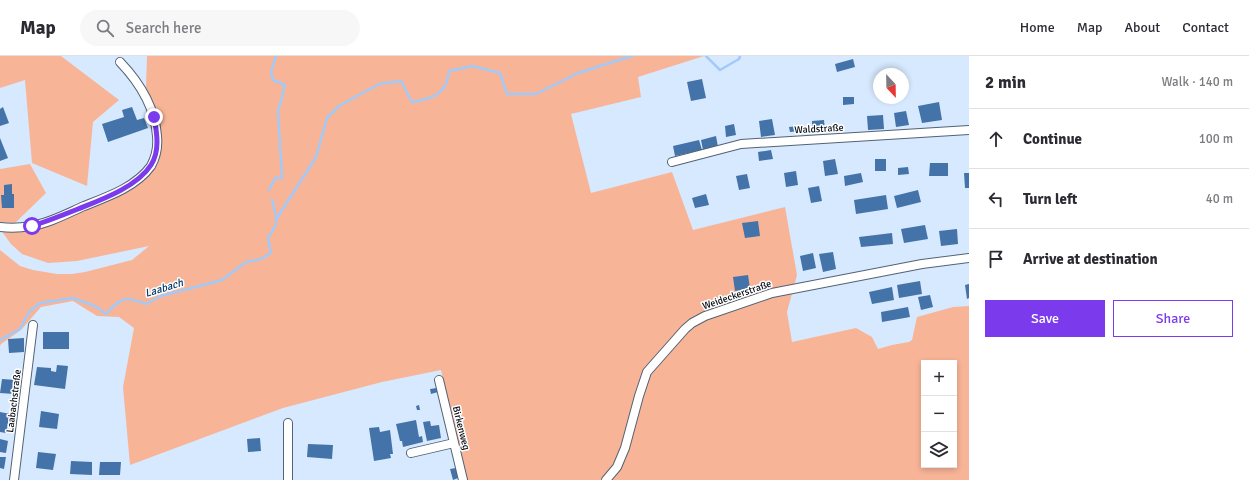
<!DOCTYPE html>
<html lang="en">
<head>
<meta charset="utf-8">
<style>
  :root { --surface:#fff; --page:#f7f7f7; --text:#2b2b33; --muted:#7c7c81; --line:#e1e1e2; --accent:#7c3aed }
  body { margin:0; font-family:Signika,sans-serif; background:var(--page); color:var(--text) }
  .controls { position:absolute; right:12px; bottom:12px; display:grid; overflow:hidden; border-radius:0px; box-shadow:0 2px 6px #0003 }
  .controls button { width:36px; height:36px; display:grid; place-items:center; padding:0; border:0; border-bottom:1px solid var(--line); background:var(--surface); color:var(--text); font:20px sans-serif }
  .compass { position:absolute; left:873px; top:12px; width:36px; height:36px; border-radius:50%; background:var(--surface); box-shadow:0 2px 6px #0003; rotate:158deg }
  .stop { position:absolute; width:12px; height:12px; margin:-9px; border:3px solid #7c3aed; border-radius:50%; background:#fff }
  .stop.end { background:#7c3aed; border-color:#fff; box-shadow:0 1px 4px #0008 }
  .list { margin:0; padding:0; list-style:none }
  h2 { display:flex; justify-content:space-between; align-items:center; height:52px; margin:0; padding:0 16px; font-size:17px }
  h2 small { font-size:13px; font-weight:400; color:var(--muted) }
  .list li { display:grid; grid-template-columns:26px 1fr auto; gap:12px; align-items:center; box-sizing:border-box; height:60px; padding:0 16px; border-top:1px solid var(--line) }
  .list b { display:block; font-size:15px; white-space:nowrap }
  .list em { font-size:13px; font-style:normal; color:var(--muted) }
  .actions { display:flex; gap:8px; padding:12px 16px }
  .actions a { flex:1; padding:9px 0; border:1px solid var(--accent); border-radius:0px; text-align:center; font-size:14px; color:var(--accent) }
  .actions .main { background:var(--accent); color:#fff }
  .icon { flex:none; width:22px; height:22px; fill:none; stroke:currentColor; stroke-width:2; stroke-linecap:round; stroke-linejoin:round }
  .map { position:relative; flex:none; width:969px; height:424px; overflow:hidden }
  header { display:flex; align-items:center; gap:24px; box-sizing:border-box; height:56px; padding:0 20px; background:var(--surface); border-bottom:1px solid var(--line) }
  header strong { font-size:19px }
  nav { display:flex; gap:22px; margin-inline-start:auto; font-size:14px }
  .search { width:280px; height:36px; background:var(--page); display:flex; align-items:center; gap:10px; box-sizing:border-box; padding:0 14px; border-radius:22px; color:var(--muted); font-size:15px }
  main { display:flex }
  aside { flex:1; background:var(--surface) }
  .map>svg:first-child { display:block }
  .green { fill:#f8b497; fill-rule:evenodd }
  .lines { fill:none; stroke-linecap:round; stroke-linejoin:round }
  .stream { stroke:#a2caf9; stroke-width:2.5 }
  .building { fill:#4373a8 }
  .minor-casing { stroke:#536274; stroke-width:10 }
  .minor { stroke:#fff; stroke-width:8 }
  .route { stroke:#7c3aed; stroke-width:5 }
  .labels { text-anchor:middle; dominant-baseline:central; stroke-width:3; stroke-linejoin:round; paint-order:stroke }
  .street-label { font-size:10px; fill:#070c13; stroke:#fff }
  .water-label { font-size:11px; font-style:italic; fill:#033b6e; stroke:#fff }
</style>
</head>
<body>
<header>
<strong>Map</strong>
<div class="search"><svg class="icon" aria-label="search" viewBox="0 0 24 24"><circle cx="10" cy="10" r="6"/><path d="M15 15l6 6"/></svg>Search here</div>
<nav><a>Home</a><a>Map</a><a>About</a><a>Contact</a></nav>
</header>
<main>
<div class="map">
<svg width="969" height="424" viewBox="0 0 969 424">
  <rect width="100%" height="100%" fill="#d7e9fe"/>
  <path class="green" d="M 0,0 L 61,0 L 119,44 L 93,66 L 87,130 L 32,107 L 25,24 L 0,32 Z
    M 147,0 L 704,0 L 638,21 L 641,41 L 571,58 L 591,137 L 672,116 L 693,174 L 785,151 L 797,219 L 787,256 L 792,286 L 856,272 L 872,281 L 878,293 L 892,289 L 909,286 L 912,284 L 917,261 L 953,251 L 969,250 L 969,424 L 466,424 L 441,314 L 382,326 L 283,352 L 130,409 L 123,331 L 134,272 L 119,261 L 97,260 L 73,245 L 41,251 L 21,274 L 1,288 L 0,290 L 0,194 L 20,210 L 33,214 L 57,218 L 72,218 L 85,216 L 132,204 L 149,190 L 77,205 L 48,207 L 22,198 L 11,188 L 0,173 L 43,170 L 71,160 L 110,145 L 128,135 L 148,119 L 158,107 L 161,91 L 154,51 L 146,31 ZM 924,307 L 954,307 L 954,409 L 924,409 Z
    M 30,108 L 46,137 L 15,167 L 0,166 L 0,113 Z"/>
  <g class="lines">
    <path class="stream" d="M 706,0 L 720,14 L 739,3 L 740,0
      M 269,134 L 275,122 L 282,122 L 278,55 L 285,29 L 273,24 L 271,16 L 276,0
      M 277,162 L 316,101 L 327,62 L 339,50 L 379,28 L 401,25 L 412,46 C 425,44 440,41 446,28 C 448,24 448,19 449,15 L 472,10 L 500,17 L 507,38 L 536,38 L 578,17 L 632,0
      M 0,284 L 20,273 L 29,256 L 40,247 L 73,242 L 95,250 L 106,258 C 121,242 124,239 146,248 L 161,240 L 222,224 L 246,206 L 261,203 L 271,197 L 268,182 C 280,164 277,164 272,144"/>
  </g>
  <path class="building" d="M 853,3 L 855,11 L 837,16 L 835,8 Z
    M 702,23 L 706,42 L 691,45 L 687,26 Z
    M 843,41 L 854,41 L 854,48 L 843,49 Z
    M 939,46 L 942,64 L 922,67 L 918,50 Z
    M 3,51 L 9,67 L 0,70 L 0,53 Z
    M 132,51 L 137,64 L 144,62 L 148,72 L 108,86 L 102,68 L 124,61 L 122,54 Z
    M 906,55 L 909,69 L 896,71 L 894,57 Z
    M 883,59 L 884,73 L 868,74 L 867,60 Z
    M 772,63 L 775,79 L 761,81 L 759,65 Z
    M 824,64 L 825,75 L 812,76 L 812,65 Z
    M 734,68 L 736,79 L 726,81 L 725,70 Z
    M 799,70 L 800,75 L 790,76 L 789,71 Z
    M 716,80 L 718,91 L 703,94 L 701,84 Z
    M 0,82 L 8,102 L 0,105 Z
    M 699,84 L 702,94 L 675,100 L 673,90 Z
    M 771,94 L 773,103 L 759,105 L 758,96 Z
    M 835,103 L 838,118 L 825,120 L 823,105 Z
    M 875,103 L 886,103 L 886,115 L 875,115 Z
    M 930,107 L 948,107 L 948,120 L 929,120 Z
    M 908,111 L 909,118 L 898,119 L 898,112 Z
    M 796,115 L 798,129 L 786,131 L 784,117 Z
    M 861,117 L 863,126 L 845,130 L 844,120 Z
    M 964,117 L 969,117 L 969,132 L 965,132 Z
    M 747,118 L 750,132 L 739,134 L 736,120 Z
    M 12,128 L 12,138 L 14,138 L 14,152 L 2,152 L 1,139 L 4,139 L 4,129 Z
    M 819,130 L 822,145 L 811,147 L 808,132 Z
    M 918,134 L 921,146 L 897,152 L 894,140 Z
    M 706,138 L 709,149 L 695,152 L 692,142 Z
    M 886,139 L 888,153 L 856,158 L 854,144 Z
    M 758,165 L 760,180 L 745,182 L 742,167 Z
    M 925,169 L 928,183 L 904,187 L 901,173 Z
    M 957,173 L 958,188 L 941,190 L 939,175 Z
    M 892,177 L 893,188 L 861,191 L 859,181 Z
    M 833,196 L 836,213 L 823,216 L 819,198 Z
    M 813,197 L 816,212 L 803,215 L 800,200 Z
    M 748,219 L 750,232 L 735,235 L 733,221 Z
    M 920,225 L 922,238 L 899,242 L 897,229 Z
    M 969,228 L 969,242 L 967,243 L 965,229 Z
    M 892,231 L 894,244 L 872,248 L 869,236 Z
    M 930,239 L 933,251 L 921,254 L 918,241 Z
    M 908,251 L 910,261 L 882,266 L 881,256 Z
    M 43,276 L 69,276 L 69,293 L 43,293 Z
    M 24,282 L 24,296 L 9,297 L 8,283 Z
    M 57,309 L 68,310 L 65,333 L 34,329 L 37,311 L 51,312 L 51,315 L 56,316 Z
    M 2,323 L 16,324 L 14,338 L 0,337 Z
    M 437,332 L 438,336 L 431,338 L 430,333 Z
    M 419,349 L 420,354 L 417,354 L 416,350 Z
    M 41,355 L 59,358 L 57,373 L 39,371 Z
    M 0,356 L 10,358 L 6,377 L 0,376 Z
    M 416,364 L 419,381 L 422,380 L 423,386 L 403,391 L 402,385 L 400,385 L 396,368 Z
    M 430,365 L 431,370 L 439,369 L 441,382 L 427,385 L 423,366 Z
    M 379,371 L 380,376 L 390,374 L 393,398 L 390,398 L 391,402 L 374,405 L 369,372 Z
    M 260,382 L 261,395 L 248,396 L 247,383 Z
    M 0,383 L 8,385 L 6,397 L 0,396 Z
    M 308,388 L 333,389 L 332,403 L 307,401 Z
    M 38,396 L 56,398 L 53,414 L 36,412 Z
    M 0,401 L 6,401 L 4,413 L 0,412 Z
    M 71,405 L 92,406 L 92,419 L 70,418 Z
    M 100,406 L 121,406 L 120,419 L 99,419 Z
    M 456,412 L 458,422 L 453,424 L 450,413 Z"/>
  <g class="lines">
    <g class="minor-casing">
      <path id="minor" d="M 672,106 L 741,88 L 969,74
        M 0,171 C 10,172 20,172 30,170 C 48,168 68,157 84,150 C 107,141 136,131 151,110 C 156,101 158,90 157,80 C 155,51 140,27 120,6
        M 439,324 L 463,424
        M 288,367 L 288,424
        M 411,397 L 454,387
        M 14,424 L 33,269
        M 606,424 L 617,411 L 625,392 L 639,340 L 647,316 L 685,273 L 692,267 L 705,260 L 772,237 L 922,208 L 969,202"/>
    </g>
    <use href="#minor" class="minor"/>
  </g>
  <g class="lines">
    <path class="route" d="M 32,170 C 48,165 63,159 78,153 C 101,144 137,131 151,109 C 160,95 157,77 154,61"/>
  </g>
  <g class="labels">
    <g class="street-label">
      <text transform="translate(819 73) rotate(-3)">Waldstraße</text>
      <text transform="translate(737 239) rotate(-19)">Weideckerstraße</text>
      <text transform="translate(14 345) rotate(-83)">Laabachstraße</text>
      <text transform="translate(461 372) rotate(76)">Birkenweg</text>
    </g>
    <g class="water-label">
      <text transform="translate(164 232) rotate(-17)">Laabach</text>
    </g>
  </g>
</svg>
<div class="controls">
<button>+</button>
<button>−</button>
<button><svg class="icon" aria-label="layers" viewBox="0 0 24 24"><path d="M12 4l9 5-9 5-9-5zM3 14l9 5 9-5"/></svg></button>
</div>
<svg class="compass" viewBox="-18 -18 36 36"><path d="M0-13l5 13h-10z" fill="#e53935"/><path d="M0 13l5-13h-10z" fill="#7c7c81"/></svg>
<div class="stop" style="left:32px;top:170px"></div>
<div class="stop end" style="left:154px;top:61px"></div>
</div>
<aside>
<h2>2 min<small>Walk · 140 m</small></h2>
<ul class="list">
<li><svg class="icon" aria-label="ahead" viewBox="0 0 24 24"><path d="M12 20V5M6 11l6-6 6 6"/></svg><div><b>Continue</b></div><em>100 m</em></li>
<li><svg class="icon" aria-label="left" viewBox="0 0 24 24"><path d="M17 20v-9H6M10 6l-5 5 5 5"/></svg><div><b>Turn left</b></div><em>40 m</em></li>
<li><svg class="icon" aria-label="arrive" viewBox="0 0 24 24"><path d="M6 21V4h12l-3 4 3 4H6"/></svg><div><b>Arrive at destination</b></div></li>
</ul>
<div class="actions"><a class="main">Save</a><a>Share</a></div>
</aside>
</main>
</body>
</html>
